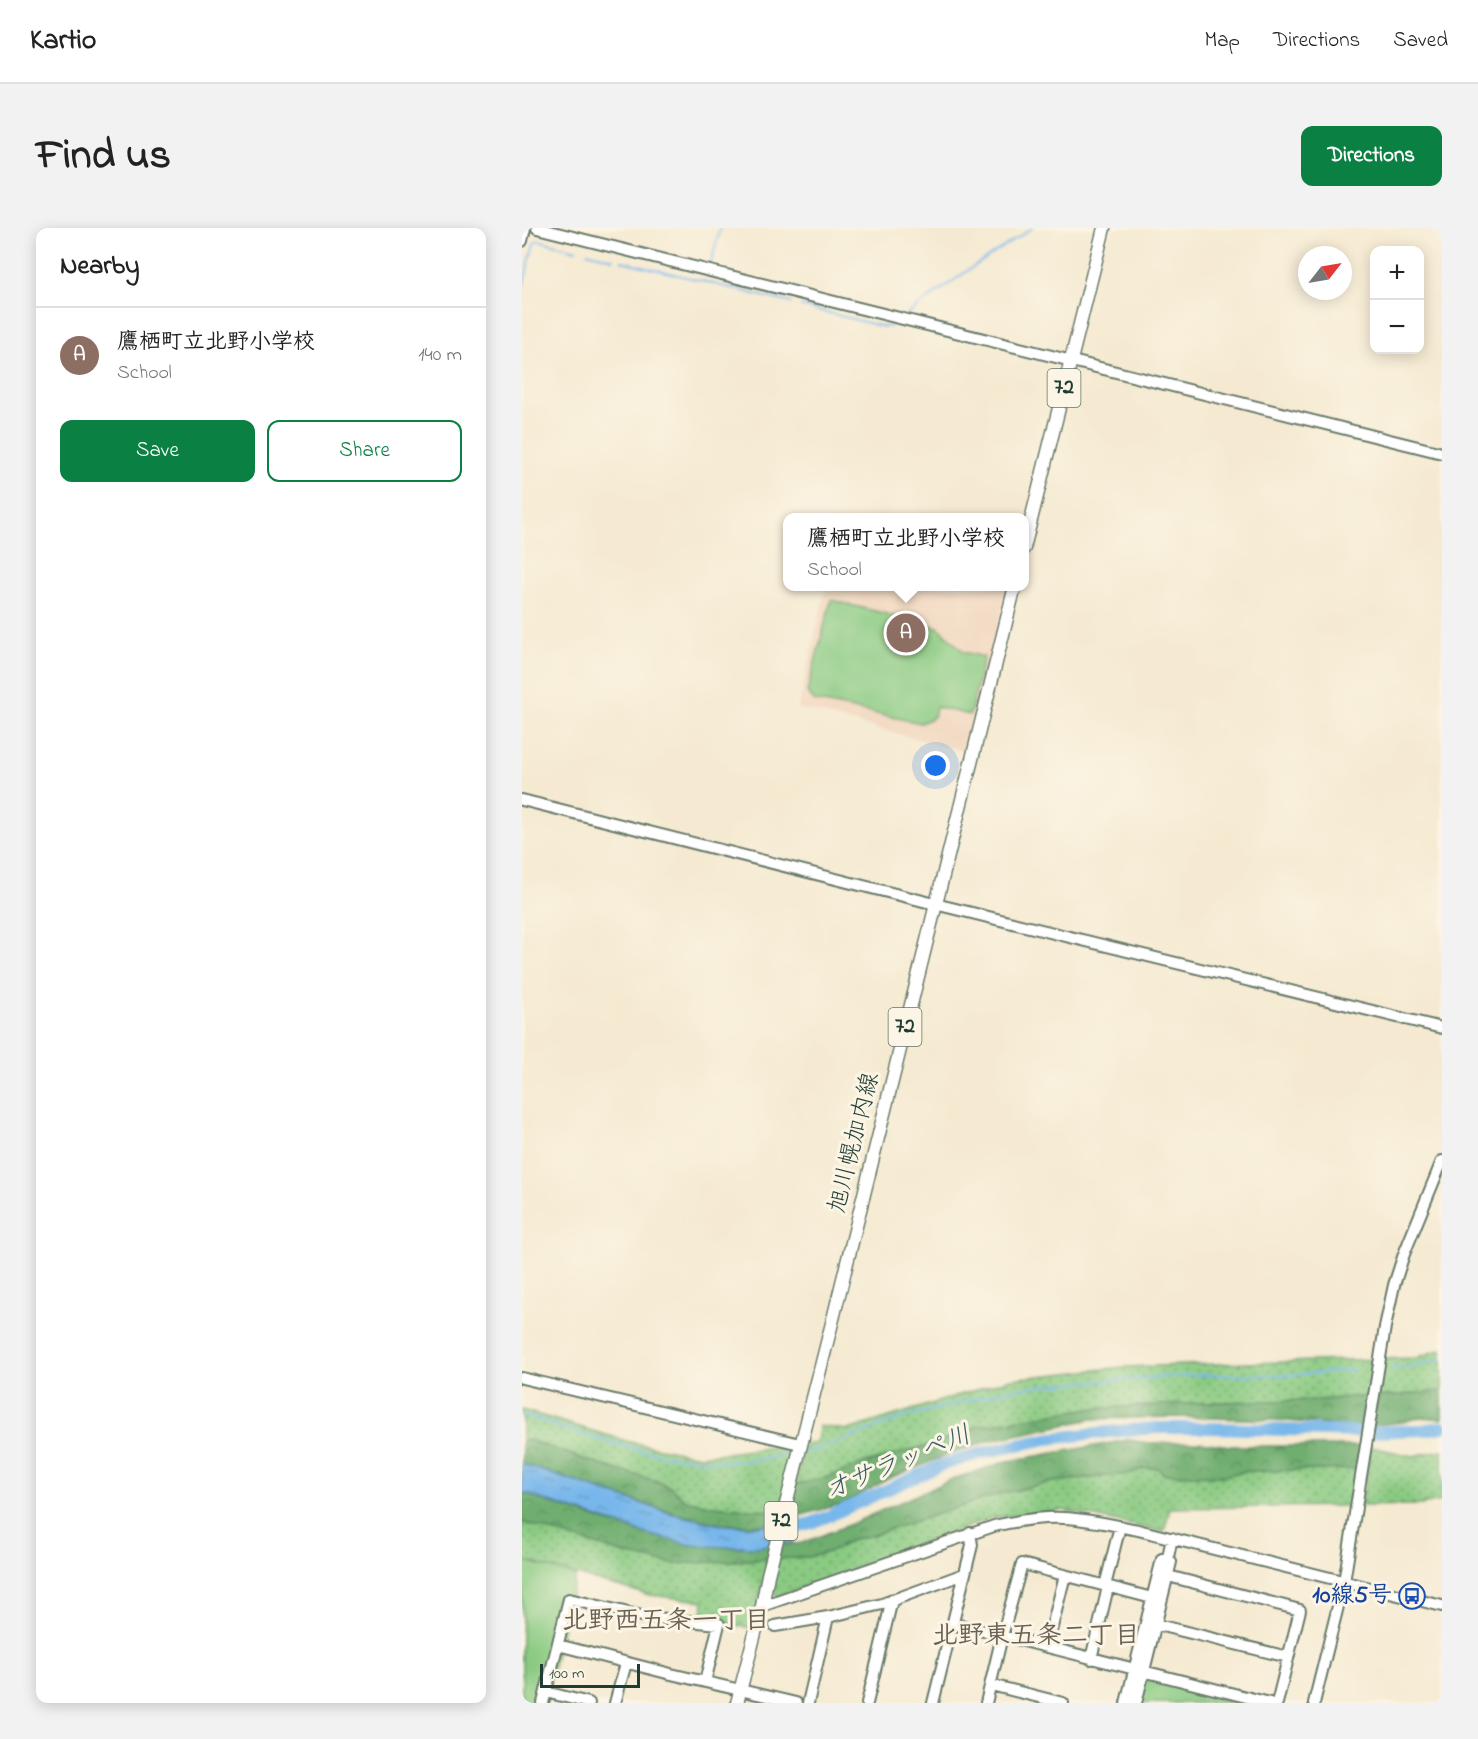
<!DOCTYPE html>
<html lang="en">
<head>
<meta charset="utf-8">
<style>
  :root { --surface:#fff; --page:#f2f2f2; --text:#222; --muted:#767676; --line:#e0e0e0; --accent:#0b8043 }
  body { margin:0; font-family:"Indie Flower","Klee One",sans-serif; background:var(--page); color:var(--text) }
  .controls { position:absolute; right:18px; top:18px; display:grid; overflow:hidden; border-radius:12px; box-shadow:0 3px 15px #0003 }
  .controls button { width:54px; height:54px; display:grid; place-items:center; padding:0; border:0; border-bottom:2px solid var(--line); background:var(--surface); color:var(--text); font:30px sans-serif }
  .compass { position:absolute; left:776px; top:18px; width:54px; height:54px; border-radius:50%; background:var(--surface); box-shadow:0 3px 15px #0003; rotate:59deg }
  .scale { position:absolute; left:18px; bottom:15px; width:100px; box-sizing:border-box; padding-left:6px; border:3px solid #1f3d34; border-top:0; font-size:16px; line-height:21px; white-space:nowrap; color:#1f3d34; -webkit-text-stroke:4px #fcf5e5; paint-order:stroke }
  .you { position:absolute; left:414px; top:538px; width:21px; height:21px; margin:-15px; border:4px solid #fff; border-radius:50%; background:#1a73e8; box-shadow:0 0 0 9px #1a73e833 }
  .badge { display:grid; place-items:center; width:39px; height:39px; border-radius:50%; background:var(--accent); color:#fff; font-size:20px; font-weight:700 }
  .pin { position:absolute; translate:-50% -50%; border:3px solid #fff; box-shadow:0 2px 6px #0006 }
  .popup { position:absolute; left:261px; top:285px; width:246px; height:78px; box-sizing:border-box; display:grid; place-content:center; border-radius:12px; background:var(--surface); filter:drop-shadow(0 2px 4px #0005); font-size:20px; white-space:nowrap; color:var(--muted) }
  .popup b { font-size:22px; color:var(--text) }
  .popup::after { content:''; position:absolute; left:50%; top:100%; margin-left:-12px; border:12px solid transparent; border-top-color:var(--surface) }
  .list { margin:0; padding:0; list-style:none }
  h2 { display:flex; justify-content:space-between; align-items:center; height:78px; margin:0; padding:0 24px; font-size:26px }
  h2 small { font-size:20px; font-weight:400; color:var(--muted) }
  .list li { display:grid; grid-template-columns:39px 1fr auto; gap:18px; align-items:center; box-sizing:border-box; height:96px; padding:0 24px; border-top:2px solid var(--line) }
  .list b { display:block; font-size:22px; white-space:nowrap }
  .list p { margin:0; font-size:20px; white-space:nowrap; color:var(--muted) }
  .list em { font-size:20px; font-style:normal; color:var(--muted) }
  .actions { display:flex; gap:12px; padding:18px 24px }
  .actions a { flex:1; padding:14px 0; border:2px solid var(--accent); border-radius:12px; text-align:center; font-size:21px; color:var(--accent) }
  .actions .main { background:var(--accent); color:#fff }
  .map { position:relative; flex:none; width:920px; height:1475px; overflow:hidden; border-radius:12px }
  header { display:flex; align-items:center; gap:36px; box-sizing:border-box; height:84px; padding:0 30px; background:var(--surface); border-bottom:2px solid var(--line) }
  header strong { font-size:28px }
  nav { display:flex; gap:33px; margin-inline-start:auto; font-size:21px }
  .intro { display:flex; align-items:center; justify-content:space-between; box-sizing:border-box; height:144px; padding:0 36px }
  h1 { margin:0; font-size:42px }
  .button { padding:15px 27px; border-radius:12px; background:var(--accent); color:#fff; font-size:21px; font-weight:700 }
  main { display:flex; gap:36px; padding:0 36px }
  aside { flex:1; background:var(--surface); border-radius:12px; box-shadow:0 3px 15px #0003 }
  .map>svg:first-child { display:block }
  .built { fill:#f1d5bd }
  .grass { fill:url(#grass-dots); stroke:#54845b; stroke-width:1.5 }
  .forest { fill:url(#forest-crowns); stroke:#477652; stroke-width:1.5 }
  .park { fill:#8aca82; stroke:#54845b; stroke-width:1.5 }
  .water { fill:url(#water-ripples); stroke:#4c7a90; stroke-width:1.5 }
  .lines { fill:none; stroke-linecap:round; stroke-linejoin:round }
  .stream { stroke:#78b7eb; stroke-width:2 }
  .river { stroke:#78b7eb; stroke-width:12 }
  .minor-casing { stroke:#6a7a6b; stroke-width:14 }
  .major-casing { stroke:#6a7a6b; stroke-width:15 }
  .minor { stroke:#fff; stroke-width:10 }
  .major { stroke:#fff; stroke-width:12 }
  .labels { text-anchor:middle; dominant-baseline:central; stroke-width:6; stroke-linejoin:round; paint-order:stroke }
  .shield { fill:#fcf5e5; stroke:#617469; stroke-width:1.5 }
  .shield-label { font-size:22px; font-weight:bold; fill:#1f3d34 }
  .street-label { font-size:24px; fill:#1f3d34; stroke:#fcf5e5 }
  .transit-label { font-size:24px; font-weight:bold; fill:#164399; stroke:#fcf5e5; text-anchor:end }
  .water-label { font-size:26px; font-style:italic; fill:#355c62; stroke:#fcf5e5 }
  .neighbourhood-label { font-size:26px; font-weight:bold; fill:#6a6254; stroke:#fcf5e5 }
</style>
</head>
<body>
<header>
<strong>Kartio</strong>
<nav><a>Map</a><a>Directions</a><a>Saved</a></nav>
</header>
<div class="intro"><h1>Find us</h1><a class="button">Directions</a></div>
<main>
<aside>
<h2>Nearby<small></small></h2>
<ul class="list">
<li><span class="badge" style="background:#8d6e63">A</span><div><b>鷹栖町立北野小学校</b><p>School</p></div><em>140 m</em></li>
</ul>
<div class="actions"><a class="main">Save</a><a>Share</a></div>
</aside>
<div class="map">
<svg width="920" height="1475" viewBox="0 0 920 1475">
  <defs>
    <pattern id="grass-dots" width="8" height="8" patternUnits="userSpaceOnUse" patternTransform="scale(1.5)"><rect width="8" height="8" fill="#8aca82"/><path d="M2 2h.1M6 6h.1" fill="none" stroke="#70a56b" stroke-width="1.8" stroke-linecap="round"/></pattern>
    <pattern id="forest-crowns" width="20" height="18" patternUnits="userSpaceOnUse" patternTransform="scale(1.5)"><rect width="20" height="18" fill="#6fae70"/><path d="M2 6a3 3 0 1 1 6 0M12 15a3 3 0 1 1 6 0" fill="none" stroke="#5b8f5d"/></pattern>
    <pattern id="water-ripples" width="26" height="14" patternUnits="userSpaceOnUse" patternTransform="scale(1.5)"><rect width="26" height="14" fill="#78b7eb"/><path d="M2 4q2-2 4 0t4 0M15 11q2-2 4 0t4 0" fill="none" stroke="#6296bf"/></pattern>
  </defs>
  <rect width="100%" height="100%" fill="#fcf5e5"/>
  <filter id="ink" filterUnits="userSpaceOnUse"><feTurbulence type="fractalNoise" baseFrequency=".0167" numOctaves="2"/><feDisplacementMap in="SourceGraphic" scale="12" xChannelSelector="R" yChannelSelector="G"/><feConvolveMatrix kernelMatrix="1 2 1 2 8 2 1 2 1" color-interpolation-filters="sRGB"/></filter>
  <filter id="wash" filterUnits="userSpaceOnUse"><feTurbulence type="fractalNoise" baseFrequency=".008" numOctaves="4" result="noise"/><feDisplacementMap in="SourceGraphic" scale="24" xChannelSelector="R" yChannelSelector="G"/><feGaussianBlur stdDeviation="1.35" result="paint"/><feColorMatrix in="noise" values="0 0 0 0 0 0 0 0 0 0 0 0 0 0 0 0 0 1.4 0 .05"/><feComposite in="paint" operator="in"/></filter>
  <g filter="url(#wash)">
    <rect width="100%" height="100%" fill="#f5ead1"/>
    <path class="built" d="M 304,359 L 486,359 L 445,524 L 276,480 Z"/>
    <path class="grass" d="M 920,1121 L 920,1163 L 856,1169 L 860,1131 L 893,1130 Z
      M 855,1131 L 848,1169 L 829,1169 L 797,1172 L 700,1174 L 563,1181 L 457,1198 L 415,1215 L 344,1235 L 306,1249 L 273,1257 L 283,1216 L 295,1214 L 297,1198 L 326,1202 L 488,1151 L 601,1139 Z
      M 0,1182 L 108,1214 L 178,1228 L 277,1216 L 259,1284 L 190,1278 L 163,1272 L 149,1259 L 131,1252 L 78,1237 L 7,1212 L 0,1213 Z
      M 849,1219 L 891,1228 L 920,1222 L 920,1273 L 899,1277 L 839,1278 Z
      M 622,1240 L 636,1240 L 642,1246 L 701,1248 L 724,1243 L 837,1241 L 833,1278 L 648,1280 L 642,1304 L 541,1282 L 469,1290 L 255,1369 L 248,1361 L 255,1331 L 286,1329 L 310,1323 L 331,1311 L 348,1308 L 477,1266 L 530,1254 L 607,1246 Z
      M 0,1294 L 107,1327 L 151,1336 L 246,1331 L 231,1400 L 180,1393 L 181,1373 L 127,1367 L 0,1332 Z"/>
    <path class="forest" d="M 920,1163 L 920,1191 L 898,1189 L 881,1194 L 851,1197 L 856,1169 Z
      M 829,1169 L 848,1169 L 842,1198 L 820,1198 L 755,1192 L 654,1189 L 570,1191 L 466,1213 L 425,1227 L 368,1250 L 322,1275 L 266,1291 L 273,1257 L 306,1249 L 344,1235 L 415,1215 L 457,1198 L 563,1181 L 700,1174 L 797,1172 Z
      M 7,1212 L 78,1237 L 131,1252 L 149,1259 L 163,1272 L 190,1278 L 259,1284 L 256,1295 C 202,1304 151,1285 100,1269 C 67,1258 33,1247 0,1236 L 0,1213 Z
      M 606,1212 L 627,1215 L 679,1214 L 708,1218 L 840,1218 L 837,1241 L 724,1243 L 701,1248 L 642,1246 L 636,1240 L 622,1240 L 607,1246 L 530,1254 L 477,1266 L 348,1308 L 331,1311 L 310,1323 L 286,1329 L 255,1331 L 257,1318 L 280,1315 L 329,1296 L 428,1252 L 486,1233 Z
      M 0,1265 C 81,1291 163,1329 250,1317 L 246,1331 L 151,1336 L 107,1327 L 0,1294 Z"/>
    <path class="park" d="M 309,372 L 416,399 L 442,424 L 462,429 L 448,487 L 414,479 L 412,489 L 399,495 L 292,473 L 285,464 Z
      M 0,1332 L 54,1347 L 22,1475 L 0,1475 Z
      M 624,1447 L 708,1467 L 706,1475 L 617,1475 Z"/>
    <path class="water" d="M 0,1236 L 148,1285 L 199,1297 L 236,1298 L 276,1291 L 271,1314 L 234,1319 L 199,1319 L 169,1317 L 128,1307 L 0,1265 Z"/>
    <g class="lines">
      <path class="stream" d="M 65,24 L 91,31
        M 100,33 L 269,75
        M 189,36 L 198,0
        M 0,62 L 12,15 L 16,12 L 54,22
        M 279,78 L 362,99 L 369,98 L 374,94
        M 384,87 L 445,43 L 510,0
        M 869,1140 L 885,1139 L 920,1131
        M 0,1187 C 82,1213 179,1249 265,1226
        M 284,1223 L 294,1222 L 382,1189 L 491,1161 L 525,1157 L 642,1149 L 679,1147 L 772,1147 L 831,1142"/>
      <path class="river" d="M 258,1303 L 289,1295 L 307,1288 L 420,1237 L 456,1226 L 524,1211 L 585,1204 L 634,1200 L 684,1200 L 849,1204 L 901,1202 L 920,1199"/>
    </g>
  </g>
  <g filter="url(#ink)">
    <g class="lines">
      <g class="minor-casing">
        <path id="minor" d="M 15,0 L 920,225
          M 0,13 L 3,0
          M 0,572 L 413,676 L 920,800
          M 0,1150 L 278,1216
          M 646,1348 L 778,1382 L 755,1475
          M 583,1358 L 598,1298
          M 240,1378 L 472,1298 C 494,1293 518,1289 542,1290 C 567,1291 591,1297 616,1302 L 920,1378
          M 430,1395 L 748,1475
          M 628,1395 L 766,1429
          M 253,1398 L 306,1389 L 360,1376 L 442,1346
          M 36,1417 L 149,1446 L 274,1475
          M 525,1419 L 543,1347
          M 569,1431 L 586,1359
          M 469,1457 L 541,1475
          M 24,1464 L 67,1475
          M 21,1475 L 47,1371 L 124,1389 L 197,1396 L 183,1454
          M 93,1475 L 104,1435
          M 286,1475 L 306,1389
          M 345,1475 L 370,1372
          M 411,1475 L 450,1317 L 448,1305
          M 464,1475 L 480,1408 L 500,1336 L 630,1370
          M 604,1475 L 640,1331 L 646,1329 L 650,1310
          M 614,1475 L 649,1334 L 646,1329
          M 792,1475 L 822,1354 L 863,1099 L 872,1057 L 882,1026 L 920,933"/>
      </g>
      <g class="major-casing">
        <path id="major" d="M 502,320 L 582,0
          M 215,1475 L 240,1378 L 246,1347 L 312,1087 L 493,358"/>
      </g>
      <use href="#minor" class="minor"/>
      <use href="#major" class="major"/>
    </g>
  </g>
  <defs>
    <g id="bus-ring" transform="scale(1.35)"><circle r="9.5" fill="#fcf5e5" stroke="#1a4fb4" stroke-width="1.5"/><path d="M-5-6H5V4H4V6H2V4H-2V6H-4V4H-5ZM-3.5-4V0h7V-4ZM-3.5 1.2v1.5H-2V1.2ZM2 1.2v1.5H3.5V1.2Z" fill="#1a4fb4"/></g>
  </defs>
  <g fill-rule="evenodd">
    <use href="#bus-ring" x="890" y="1368"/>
  </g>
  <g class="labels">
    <g class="shield">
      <rect x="525.5" y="141" width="33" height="38" rx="4.5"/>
      <rect x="366.5" y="780" width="33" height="38" rx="4.5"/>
      <rect x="242.5" y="1274" width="33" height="38" rx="4.5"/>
    </g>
    <g class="shield-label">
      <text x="542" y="160">72</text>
      <text x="383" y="799">72</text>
      <text x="259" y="1293">72</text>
    </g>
    <g class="street-label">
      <text transform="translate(333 915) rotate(-76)">旭川幌加内線</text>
    </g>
    <g class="transit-label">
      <text x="870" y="1368">10線5号</text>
    </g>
    <g class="water-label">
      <text transform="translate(376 1236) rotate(-22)">オサラッペ川</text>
    </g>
    <g class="neighbourhood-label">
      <text x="144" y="1394">北野西五条一丁目</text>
      <text x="514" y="1409">北野東五条二丁目</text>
    </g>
  </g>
</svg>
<div class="controls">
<button>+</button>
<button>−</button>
</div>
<svg class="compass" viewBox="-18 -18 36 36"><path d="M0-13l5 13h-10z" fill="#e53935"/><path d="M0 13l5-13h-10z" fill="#767676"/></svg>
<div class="scale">100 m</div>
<div class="you"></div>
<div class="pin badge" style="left:384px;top:405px;background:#8d6e63">A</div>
<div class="popup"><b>鷹栖町立北野小学校</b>School</div>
</div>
</main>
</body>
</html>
